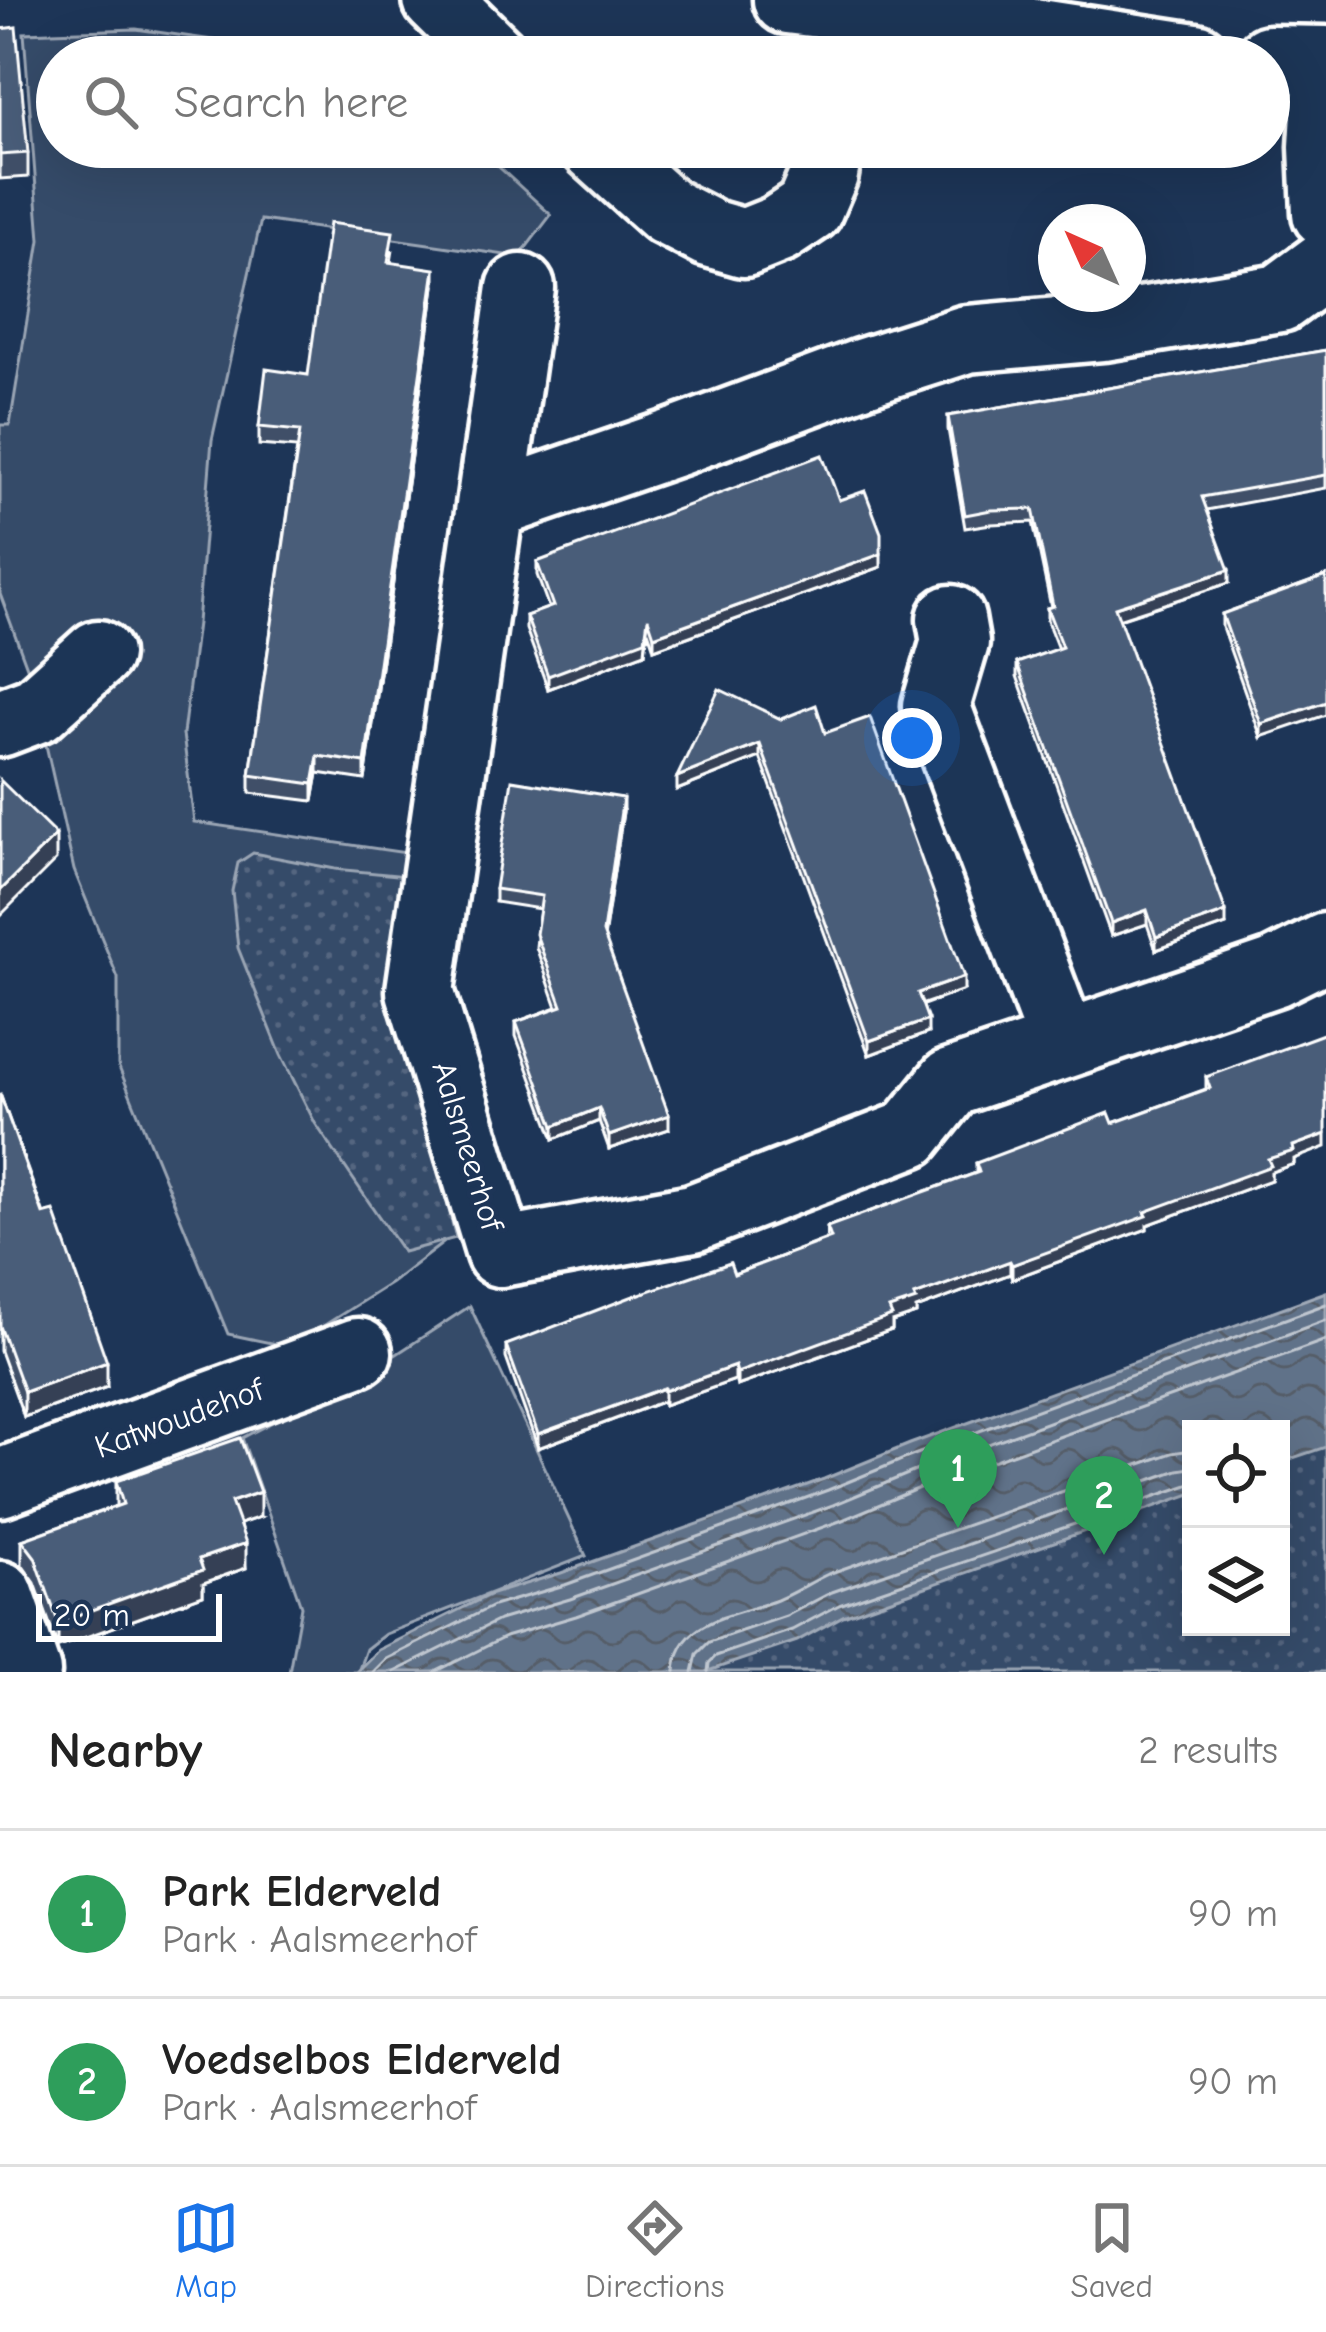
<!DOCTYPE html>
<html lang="en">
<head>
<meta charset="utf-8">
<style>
  :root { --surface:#fff; --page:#f6f6f6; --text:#222; --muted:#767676; --line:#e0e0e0; --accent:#1a73e8 }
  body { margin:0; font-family:"Comic Neue",sans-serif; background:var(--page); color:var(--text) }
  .controls { position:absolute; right:36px; bottom:36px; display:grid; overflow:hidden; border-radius:0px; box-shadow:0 12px 48px #0002 }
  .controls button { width:108px; height:108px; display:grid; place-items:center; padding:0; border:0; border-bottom:3px solid var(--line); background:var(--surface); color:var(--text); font:60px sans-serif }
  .compass { position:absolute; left:1038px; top:204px; width:108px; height:108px; border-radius:50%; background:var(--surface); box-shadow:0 12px 48px #0002; rotate:315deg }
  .scale { position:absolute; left:36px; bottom:30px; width:186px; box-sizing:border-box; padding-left:12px; border:6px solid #fff; border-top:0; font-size:33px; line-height:42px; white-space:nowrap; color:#fff; -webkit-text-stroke:9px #1d3557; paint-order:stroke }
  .you { position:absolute; left:912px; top:738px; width:42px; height:42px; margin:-30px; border:9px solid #fff; border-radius:50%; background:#1a73e8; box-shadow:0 0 0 18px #1a73e833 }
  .badge { display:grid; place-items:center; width:78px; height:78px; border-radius:50%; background:var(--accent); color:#fff; font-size:39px; font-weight:700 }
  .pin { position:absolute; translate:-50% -99px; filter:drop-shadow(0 3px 6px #0008) }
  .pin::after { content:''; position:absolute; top:63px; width:42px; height:36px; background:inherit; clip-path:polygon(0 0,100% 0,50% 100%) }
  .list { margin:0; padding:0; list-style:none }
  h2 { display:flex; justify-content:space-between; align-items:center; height:156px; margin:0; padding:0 48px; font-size:51px }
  h2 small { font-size:39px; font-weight:400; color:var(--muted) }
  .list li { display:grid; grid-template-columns:78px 1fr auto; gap:36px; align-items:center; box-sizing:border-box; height:168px; padding:0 48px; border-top:3px solid var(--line) }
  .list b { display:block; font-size:45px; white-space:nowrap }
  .list p { margin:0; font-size:39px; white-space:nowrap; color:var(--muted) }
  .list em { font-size:39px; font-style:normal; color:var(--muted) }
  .icon { flex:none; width:66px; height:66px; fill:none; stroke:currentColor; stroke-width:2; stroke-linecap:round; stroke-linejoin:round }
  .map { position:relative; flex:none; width:1326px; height:1672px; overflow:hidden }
  .search { position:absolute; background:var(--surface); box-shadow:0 12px 48px #0002; left:36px; right:36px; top:36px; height:132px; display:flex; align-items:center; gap:30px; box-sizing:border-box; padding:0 42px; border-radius:66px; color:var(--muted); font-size:45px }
  .sheet { height:492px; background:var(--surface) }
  nav { display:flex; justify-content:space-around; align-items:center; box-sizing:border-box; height:168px; border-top:3px solid var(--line); background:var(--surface); font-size:33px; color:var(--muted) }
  nav a { display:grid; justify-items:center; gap:6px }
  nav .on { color:var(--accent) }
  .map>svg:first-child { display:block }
  .green { fill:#364b69; stroke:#9aa5b4; stroke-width:3 }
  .park { fill:url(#park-dots); stroke:#9aa5b4; stroke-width:3; fill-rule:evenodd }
  .water { fill:url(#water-waves); stroke:#a0aab8; stroke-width:3 }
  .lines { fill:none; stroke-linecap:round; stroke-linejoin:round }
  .shore { stroke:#c0c7d0; stroke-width:3 }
  .minor-casing { stroke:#fff; stroke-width:75 }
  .minor { stroke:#1d3557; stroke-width:66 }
  .wall { fill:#405068; stroke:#fff; stroke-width:3 }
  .shaded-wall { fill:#344155; stroke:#fff; stroke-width:3 }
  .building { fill:#4a5d79; stroke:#fff; stroke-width:3 }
  .labels { text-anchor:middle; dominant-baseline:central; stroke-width:9; stroke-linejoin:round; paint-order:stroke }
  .street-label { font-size:33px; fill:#fff; stroke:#1d3557 }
</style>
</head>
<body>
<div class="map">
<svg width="1326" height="1672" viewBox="0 0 1326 1672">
  <defs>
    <pattern id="park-dots" width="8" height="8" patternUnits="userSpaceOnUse" patternTransform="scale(3)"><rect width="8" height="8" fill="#364b69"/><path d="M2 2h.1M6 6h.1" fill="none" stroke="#546680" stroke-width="1.8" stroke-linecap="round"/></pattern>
    <pattern id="water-waves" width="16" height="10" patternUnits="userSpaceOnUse" patternTransform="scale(3)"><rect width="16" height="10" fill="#617289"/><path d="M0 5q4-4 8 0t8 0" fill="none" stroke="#555d67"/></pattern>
  </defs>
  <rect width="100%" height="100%" fill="#1d3557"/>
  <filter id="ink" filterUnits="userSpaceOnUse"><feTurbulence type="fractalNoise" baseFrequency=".00833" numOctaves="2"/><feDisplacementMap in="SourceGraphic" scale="24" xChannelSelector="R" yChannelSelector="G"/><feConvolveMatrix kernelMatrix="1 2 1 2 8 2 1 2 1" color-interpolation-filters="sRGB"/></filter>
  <g filter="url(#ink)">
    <path class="green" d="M 136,29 L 332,57 L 57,57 L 57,147 L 477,147 L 551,215 L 519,257 L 261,220 L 212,440 L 197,623 L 183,734 L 194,822 L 427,856 L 464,1227 L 391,1283 L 290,1347 L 228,1334 L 118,1065 L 118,978 L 74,870 L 31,678 L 0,594 L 0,425 L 10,425 L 40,240 L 24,33 Z
      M 470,1306 L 586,1556 L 385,1634 L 366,1649 L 358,1672 L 289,1672 L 301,1606 L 242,1438 L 374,1369 Z"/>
    <path class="park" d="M 253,853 L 335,869 L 418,877 L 427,1121 L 456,1238 L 403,1252 L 315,1123 L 281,1055 L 238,948 L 232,891 L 238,863 Z
      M 1326,1317 L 1326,1672 L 371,1672 ZM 1191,1429 L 1281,1429 L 1281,1627 L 1191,1627 Z"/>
    <path class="water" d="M 1326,1292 L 1326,1447 L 1281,1462 L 1281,1429 L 1191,1429 L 1191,1494 L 843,1616 L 797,1641 L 705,1672 L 356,1672 L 378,1650 L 489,1595 L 561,1573 L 824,1479 L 910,1444 Z"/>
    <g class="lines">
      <path class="shore" d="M 373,1672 L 386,1659 L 493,1606 L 565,1585 L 828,1490 L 914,1455 L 1326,1304
        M 394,1672 L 499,1620 L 570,1599 L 833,1505 L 920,1469 L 1326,1320
        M 435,1672 L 505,1637 L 576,1616 L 840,1521 L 926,1485 L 1326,1340
        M 675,1672 C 677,1618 737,1616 777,1600 C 794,1593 811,1582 828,1574 L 1172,1453 L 1191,1450
        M 693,1672 L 697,1654 L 709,1642 L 786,1616 L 832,1592 L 1178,1470 L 1191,1468
        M 708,1672 L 709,1663 L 716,1656 L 792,1630 L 839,1605 L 1191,1484"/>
      <g class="minor-casing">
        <path id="minor" d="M 437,0 L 495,57
          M 787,0 L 968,22 L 1196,57
          M 1269,59 L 1326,60
          M 1326,97 L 1323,147 L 1326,213
          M 595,147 L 666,211 L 709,233 L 744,243 L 779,229 L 809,209 L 824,174 L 829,147
          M 1326,264 L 1280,298 L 1104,327 L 967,339 L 864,372 L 676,442 L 490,506 L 420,991 L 500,1253 L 693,1218 L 910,1134 L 951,1083 L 1274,973 L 1326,947
          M 490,506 L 521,288
          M 951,619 L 955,642 L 936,706 L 1063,1043
          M 0,723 L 37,709 L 98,654
          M 0,1483 L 358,1352
          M 0,1595 L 27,1672"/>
      </g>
      <use href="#minor" class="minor"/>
    </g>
    <path class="wall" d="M 0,29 L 28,153 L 28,177 L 0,179 Z
      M 393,250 L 391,262 L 435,286 L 365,780 L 318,773 L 313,801 L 250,793 L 250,775 L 297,448 L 259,445 L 259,427 L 308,375 Z
      M 1326,350 L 1326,488 L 1207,510 L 1229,583 L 1119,619 L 1226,925 L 1156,950 L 1147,924 L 1111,936 L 1017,676 L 1017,663 L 1058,649 L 1047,621 L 1047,608 L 1051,607 L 1033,522 L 991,524 L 965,528 L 948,429 L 948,416 Z
      M 839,500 L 881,567 L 654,649 L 648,631 L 645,653 L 548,689 L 526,629 L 526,616 L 549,608 L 537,575 L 537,562 Z
      M 1326,576 L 1261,737 L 1222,627 L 1222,614 Z
      M 781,719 L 825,733 L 964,990 L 923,1005 L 928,1033 L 869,1055 L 760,757 L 677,790 Z
      M 623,812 L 604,936 L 669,1129 L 609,1149 L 599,1121 L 554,1139 L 516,1036 L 516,1022 L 557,1007 L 536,947 L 540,909 L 495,902 L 495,889 Z
      M 1206,1077 L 1294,1159 L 1294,1164 L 1271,1172 L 1271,1180 L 1147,1225 L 1147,1229 L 1012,1279 L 1010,1274 L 916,1309 L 916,1314 L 892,1322 L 892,1330 L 737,1386 L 735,1380 L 664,1405 L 664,1401 L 538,1448 L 506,1358 L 506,1345 L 734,1274 L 827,1239 L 827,1227 L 976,1173 L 976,1163 L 1113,1123 L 1206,1089 Z
      M 0,1094 L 107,1387 L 24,1417 L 0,1351 Z
      M 116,1481 L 260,1517 L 240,1524 L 246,1568 L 203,1583 L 203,1595 L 58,1647 L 35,1583 L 22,1565 L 22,1540 L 116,1506 Z"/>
    <path class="shaded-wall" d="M 435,269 L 435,286 L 365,780 L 365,763 Z
      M 881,554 L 881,567 L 654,649 L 654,636 Z
      M 1229,570 L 1229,583 L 1115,620 L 1115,607 Z
      M 648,618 L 645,653 L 548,689 L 548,676 Z
      M 1326,702 L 1326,715 L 1261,737 L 1261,724 Z
      M 760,744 L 760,757 L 677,790 L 677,777 Z
      M 318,756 L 318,773 L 313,801 L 313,784 Z
      M 623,798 L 623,812 L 603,945 L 603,932 Z
      M 56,835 L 56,860 L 0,916 L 0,891 Z
      M 1147,910 L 1147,924 L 1111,936 L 1111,923 Z
      M 1226,912 L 1226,925 L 1156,950 L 1156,937 Z
      M 964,977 L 964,990 L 918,1006 L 918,993 Z
      M 928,1020 L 928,1033 L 869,1055 L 869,1041 Z
      M 599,1108 L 599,1121 L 554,1139 L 554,1126 Z
      M 669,1115 L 669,1129 L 609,1149 L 609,1136 Z
      M 1326,1134 L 1326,1147 L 1294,1159 L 1294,1164 L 1271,1172 L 1271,1180 L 1147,1225 L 1147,1229 L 1012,1279 L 1012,1265 L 1145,1212 L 1268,1159 L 1293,1146 Z
      M 1010,1261 L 1010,1274 L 916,1309 L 916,1314 L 892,1322 L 892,1330 L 737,1386 L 737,1373 L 889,1309 L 914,1296 Z
      M 107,1362 L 107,1387 L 24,1417 L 24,1392 Z
      M 735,1366 L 735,1380 L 664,1405 L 664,1391 Z
      M 664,1388 L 664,1401 L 538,1448 L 538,1434 Z
      M 260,1492 L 260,1517 L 231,1527 L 231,1502 Z
      M 246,1543 L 246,1568 L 203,1583 L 203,1595 L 58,1647 L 58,1622 L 199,1559 Z"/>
    <path class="building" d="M 16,27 L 28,153 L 0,155 L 0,29 Z
      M 329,223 L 393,232 L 388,262 L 435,269 L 365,763 L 318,756 L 313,784 L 250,775 L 300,431 L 259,427 L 266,369 L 308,375 Z
      M 1326,350 L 1326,475 L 1202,497 L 1229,570 L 1115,607 L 1226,912 L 1156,937 L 1147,910 L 1111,923 L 1017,663 L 1062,647 L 1047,608 L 1053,606 L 1033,509 L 991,510 L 965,515 L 948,416 Z
      M 822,455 L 839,500 L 865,491 L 881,533 L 881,554 L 654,636 L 648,618 L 645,640 L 548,676 L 526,616 L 553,606 L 537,562 Z
      M 1326,576 L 1326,702 L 1261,724 L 1222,614 Z
      M 719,689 L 781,719 L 816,705 L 825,733 L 870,717 L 964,977 L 918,993 L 928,1020 L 869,1041 L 760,744 L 677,777 Z
      M 0,780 L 56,835 L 0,891 Z
      M 512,780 L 623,798 L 603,932 L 669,1115 L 609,1136 L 599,1108 L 554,1126 L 516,1022 L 562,1006 L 536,934 L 542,896 L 495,889 Z
      M 1326,1033 L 1326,1134 L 1293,1146 L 1294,1151 L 1268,1159 L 1271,1166 L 1145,1212 L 1147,1216 L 1012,1265 L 1010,1261 L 914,1296 L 916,1300 L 889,1309 L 892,1316 L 737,1373 L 735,1366 L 664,1391 L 664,1388 L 538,1434 L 506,1345 L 631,1297 L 730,1263 L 734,1274 L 831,1238 L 827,1227 L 979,1172 L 976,1163 L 1109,1113 L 1113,1123 L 1210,1088 L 1206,1077 Z
      M 0,1094 L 43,1214 L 54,1211 L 107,1362 L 24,1392 L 0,1326 Z
      M 240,1438 L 260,1492 L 231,1502 L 246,1543 L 199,1559 L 203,1570 L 58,1622 L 35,1557 L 22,1540 L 123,1504 L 116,1481 Z"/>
  </g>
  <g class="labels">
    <g class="street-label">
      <text transform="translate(468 1146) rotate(73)">Aalsmeerhof</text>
      <text transform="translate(179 1418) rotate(-20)">Katwoudehof</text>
    </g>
  </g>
</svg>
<div class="controls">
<button><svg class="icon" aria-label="locate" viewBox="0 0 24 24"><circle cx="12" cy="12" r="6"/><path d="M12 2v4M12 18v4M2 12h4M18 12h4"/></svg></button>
<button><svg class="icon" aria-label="layers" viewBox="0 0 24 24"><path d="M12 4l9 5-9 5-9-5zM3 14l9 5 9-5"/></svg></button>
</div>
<svg class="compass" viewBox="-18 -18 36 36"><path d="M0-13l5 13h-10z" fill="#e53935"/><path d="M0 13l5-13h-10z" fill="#767676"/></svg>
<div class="scale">20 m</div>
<div class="you"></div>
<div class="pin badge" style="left:958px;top:1528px;background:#2e9e5b">1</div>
<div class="pin badge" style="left:1104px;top:1555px;background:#2e9e5b">2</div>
<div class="search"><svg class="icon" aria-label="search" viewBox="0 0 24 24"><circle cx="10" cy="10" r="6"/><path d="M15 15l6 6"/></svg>Search here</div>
</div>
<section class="sheet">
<h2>Nearby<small>2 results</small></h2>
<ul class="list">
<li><span class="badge" style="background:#2e9e5b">1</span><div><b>Park Elderveld</b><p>Park · Aalsmeerhof</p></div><em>90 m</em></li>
<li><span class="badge" style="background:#2e9e5b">2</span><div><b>Voedselbos Elderveld</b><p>Park · Aalsmeerhof</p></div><em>90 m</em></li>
</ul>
</section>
<nav>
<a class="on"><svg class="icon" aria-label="map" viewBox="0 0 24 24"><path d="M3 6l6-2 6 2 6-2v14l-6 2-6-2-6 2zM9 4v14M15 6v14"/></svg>Map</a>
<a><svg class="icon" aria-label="directions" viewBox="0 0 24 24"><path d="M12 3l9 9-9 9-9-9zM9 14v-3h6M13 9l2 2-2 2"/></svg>Directions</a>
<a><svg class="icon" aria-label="saved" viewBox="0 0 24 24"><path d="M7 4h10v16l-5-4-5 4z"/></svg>Saved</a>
</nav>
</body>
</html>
